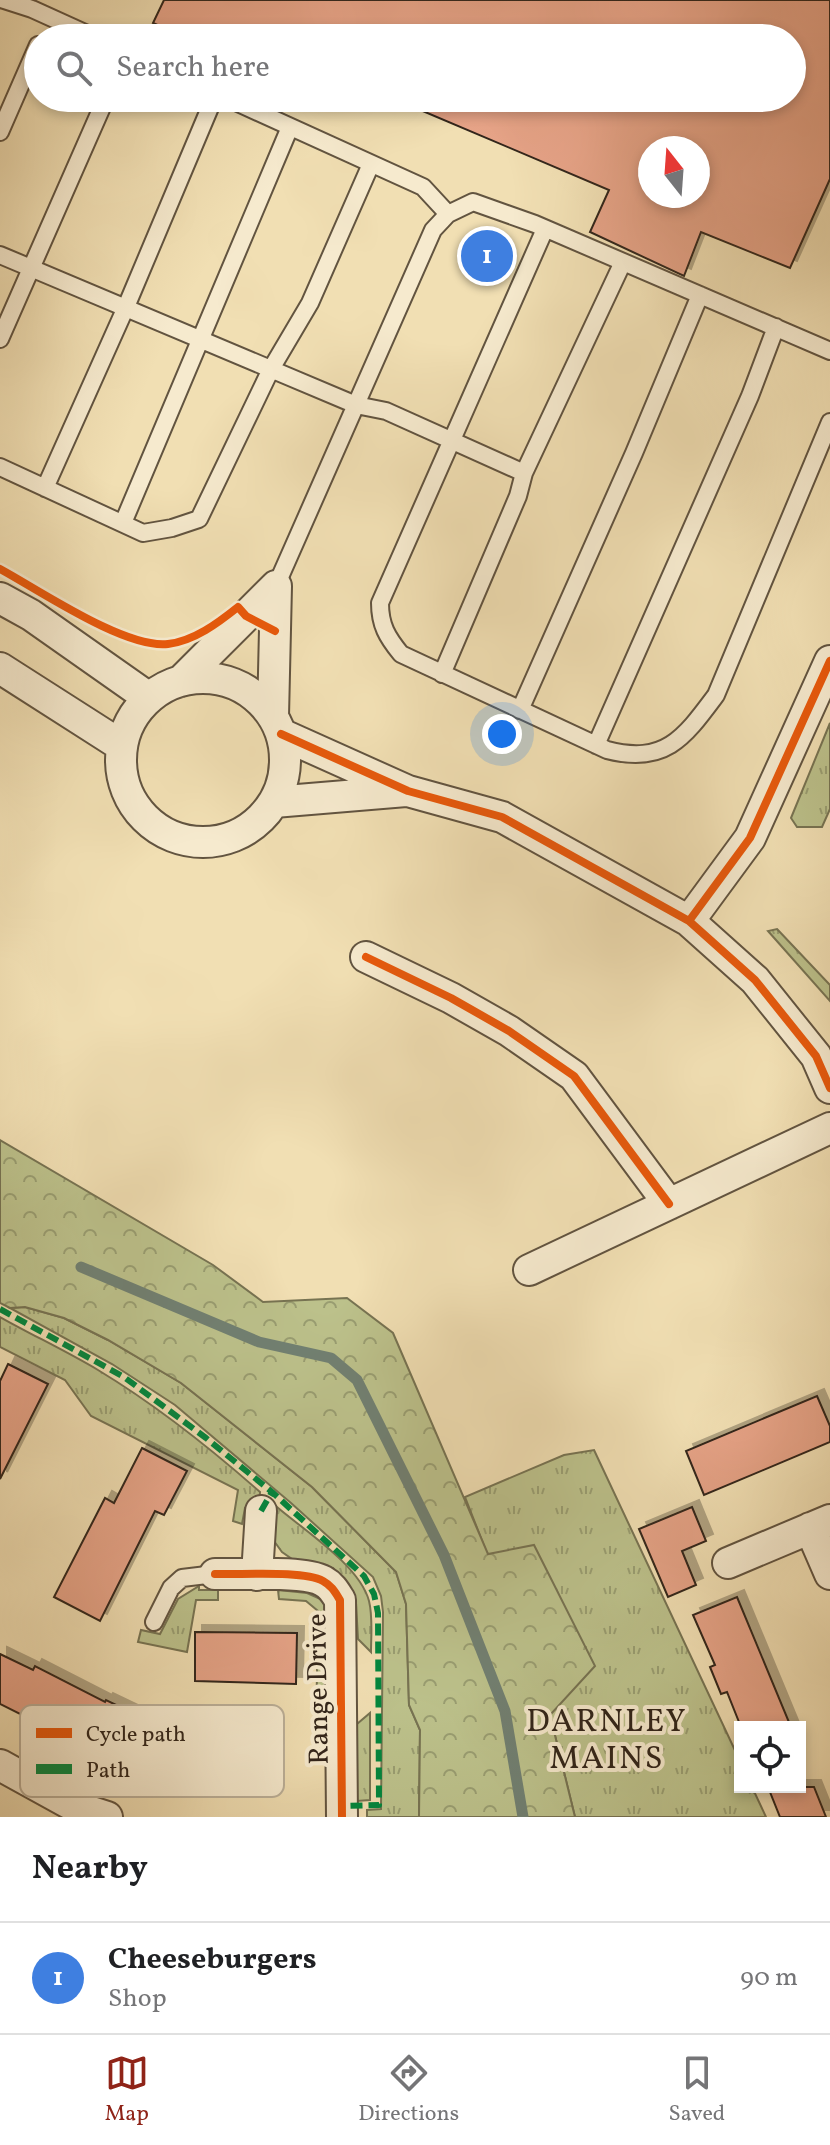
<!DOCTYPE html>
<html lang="en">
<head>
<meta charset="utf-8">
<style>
  :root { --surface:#fff; --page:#f2f2f2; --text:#202124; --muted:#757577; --line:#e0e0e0; --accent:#8f2418 }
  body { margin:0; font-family:Vollkorn,serif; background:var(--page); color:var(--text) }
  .controls { position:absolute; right:24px; bottom:24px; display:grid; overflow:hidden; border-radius:0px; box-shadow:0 4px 12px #0003 }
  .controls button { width:72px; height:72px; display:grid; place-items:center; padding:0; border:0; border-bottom:2px solid var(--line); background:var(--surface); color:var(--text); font:40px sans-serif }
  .compass { position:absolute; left:638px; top:136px; width:72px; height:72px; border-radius:50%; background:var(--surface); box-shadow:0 4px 12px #0003; rotate:343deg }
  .you { position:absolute; left:502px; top:734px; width:28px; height:28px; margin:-20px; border:6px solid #fff; border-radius:50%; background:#1a73e8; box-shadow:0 0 0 12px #1a73e833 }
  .badge { display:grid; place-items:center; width:52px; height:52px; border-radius:50%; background:var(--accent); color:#fff; font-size:26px; font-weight:700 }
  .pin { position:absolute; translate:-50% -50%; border:4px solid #fff; box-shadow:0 2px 8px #0006 }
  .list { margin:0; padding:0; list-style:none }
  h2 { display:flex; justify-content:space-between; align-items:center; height:104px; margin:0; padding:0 32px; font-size:34px }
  h2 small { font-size:26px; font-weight:400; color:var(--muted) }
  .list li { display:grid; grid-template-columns:52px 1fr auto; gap:24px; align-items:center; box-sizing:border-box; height:112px; padding:0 32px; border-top:2px solid var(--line) }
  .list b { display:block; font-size:30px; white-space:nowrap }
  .list p { margin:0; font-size:26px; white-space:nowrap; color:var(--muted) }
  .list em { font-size:26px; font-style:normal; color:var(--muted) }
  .icon { flex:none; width:44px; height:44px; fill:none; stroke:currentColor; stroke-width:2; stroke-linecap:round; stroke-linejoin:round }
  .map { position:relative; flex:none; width:830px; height:1817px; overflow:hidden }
  .search { position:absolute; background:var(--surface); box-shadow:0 4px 12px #0003; left:24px; right:24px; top:24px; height:88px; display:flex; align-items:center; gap:20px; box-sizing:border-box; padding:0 28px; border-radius:44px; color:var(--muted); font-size:30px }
  .sheet { height:216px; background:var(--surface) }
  nav { display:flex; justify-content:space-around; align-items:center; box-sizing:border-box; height:112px; border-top:2px solid var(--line); background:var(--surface); font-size:22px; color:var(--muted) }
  nav a { display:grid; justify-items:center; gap:4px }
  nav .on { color:var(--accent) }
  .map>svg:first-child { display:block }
  .grass { fill:url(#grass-tufts); stroke:#777352; stroke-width:2 }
  .forest { fill:url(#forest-crowns); stroke:#777352; stroke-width:2 }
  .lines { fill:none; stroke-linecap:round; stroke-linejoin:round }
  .stream { stroke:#718072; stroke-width:11 }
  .building { fill:#e6a387; stroke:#32251a; stroke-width:2; fill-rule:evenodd; filter:url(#shadow) }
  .lane-casing { stroke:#625440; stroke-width:20 }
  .street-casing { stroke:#625440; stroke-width:34 }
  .lane { stroke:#f6eace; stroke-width:16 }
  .street { stroke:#f6eace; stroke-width:30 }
  .quiet { stroke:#00873e; stroke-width:6; stroke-dasharray:12 6; stroke-linecap:butt }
  .cycleway-casing { stroke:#f6eace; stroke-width:13 }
  .cycleway { stroke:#e8590c; stroke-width:8 }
  .labels { text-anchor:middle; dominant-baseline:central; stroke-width:8; stroke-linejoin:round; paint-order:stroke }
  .street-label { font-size:28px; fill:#32251a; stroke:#f6eace }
  .quarter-label { font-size:32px; letter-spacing:2px; fill:#32251a; stroke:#f6eace }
  .key { fill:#f6eace; stroke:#bbaf98; stroke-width:2 }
  .key-label { font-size:22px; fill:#32251a }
</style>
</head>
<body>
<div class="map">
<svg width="830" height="1817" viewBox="0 0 830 1817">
  <defs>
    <pattern id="grass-tufts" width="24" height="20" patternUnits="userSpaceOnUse" patternTransform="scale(2)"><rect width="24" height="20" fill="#bcc18b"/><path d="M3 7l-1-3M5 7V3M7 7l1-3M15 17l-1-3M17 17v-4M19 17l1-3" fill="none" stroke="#999d71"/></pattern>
    <pattern id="forest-crowns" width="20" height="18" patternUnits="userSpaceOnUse" patternTransform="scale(2)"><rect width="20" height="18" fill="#bcc18b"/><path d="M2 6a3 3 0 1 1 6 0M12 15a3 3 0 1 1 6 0" fill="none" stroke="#999d71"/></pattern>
    <filter id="shadow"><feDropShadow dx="7" dy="-7" stdDeviation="0" flood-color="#0004"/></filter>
  </defs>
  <rect width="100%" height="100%" fill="#f1dfb3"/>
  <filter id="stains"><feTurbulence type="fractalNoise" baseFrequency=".0025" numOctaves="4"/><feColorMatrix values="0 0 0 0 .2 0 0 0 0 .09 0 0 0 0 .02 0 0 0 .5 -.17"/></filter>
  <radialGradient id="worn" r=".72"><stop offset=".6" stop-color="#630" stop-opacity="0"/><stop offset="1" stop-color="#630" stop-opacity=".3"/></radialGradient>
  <path class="grass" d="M 830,723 L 830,809 L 822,827 L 797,827 L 791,818 Z
    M 777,929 L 830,985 L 830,1001 L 768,931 Z
    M 25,1307 L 64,1318 L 108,1340 L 181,1383 L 312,1487 L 396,1572 L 406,1604 L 409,1705 L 420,1730 L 419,1817 L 367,1817 L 367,1810 L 381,1809 L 383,1612 L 381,1596 L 373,1577 L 291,1503 L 175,1405 L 112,1364 L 10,1308 Z
    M 0,1317 C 32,1335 66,1351 98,1370 C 156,1405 209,1447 260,1492 L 259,1508 L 245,1508 L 242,1524 L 233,1521 L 238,1490 L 91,1416 L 65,1380 L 0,1347 Z
    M 594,1450 L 740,1761 L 740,1787 L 752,1787 L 766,1817 L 575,1817 L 550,1715 L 465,1497 L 564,1455 Z
    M 277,1507 C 305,1531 360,1566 369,1601 C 373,1617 371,1636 371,1652 L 358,1639 L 356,1603 L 347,1585 L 333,1568 L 295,1561 L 282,1552 L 274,1541 L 275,1508 Z
    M 199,1586 L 199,1590 L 218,1590 L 218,1600 L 196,1600 L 187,1652 L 138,1642 L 141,1630 L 160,1634 L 178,1599 Z
    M 278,1590 L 307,1593 L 325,1601 L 326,1734 L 316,1734 L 318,1611 L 306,1601 L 279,1599 Z
    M 370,1713 L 370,1800 L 357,1801 L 357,1724 Z"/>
  <path class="forest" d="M 0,1140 L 213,1265 L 263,1302 L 347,1298 L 393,1333 L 488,1554 L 534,1545 L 595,1666 L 550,1715 L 575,1817 L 419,1817 L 420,1730 L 409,1705 L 406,1604 L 396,1572 L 312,1487 L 181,1383 L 108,1340 L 64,1318 L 25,1307 L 10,1308 L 0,1303 Z"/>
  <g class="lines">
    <path class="stream" d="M 81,1267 L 259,1342 L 331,1358 L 357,1380 L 444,1555 L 505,1711 L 523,1817"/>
  </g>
  <path class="building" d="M 164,0 L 830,0 L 830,179 L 790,268 L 701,232 L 684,276 L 590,232 L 609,190 L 392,98 L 792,98 L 792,38 L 187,38 L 153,23 ZM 650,148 L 698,148 L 698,196 L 650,196 Z
    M 8,1364 L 48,1384 L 0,1479 L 0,1381 Z
    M 817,1396 L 830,1426 L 830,1442 L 704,1495 L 686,1451 Z
    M 142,1448 L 187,1471 L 164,1515 L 155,1511 L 100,1621 L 54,1597 L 105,1498 L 114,1503 Z
    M 692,1507 L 706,1541 L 682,1551 L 696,1585 L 668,1597 L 639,1529 Z
    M 737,1597 L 791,1727 L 741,1727 L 727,1692 L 721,1694 L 710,1667 L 715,1665 L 693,1615 Z
    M 195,1632 L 297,1633 L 296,1684 L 195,1681 Z
    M 0,1654 L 33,1670 L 35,1666 L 105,1702 L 106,1700 L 137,1715 L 179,1714 L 180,1766 L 126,1767 L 0,1704 Z
    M 768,1787 L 814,1787 L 826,1817 L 780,1817 Z"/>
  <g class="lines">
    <g class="lane-casing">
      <path id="lane" d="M 4,0 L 32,9 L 96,38
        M 227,98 L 423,187 L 448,214
        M 0,132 L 38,45
        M 545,229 L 380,603 C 380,625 387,637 401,654 L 607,750 C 665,765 684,738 716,695 L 830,422
        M 0,255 L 356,405 L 386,411 L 524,473
        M 0,339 L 106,98
        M 0,467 L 143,533 L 172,528 L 199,519 L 271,369 L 310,303 L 371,164
        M 45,488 L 126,307 L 214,98
        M 123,523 L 290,127
        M 276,586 L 433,230 L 448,214 L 473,202 L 535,224 L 830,351
        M 442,674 L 518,496 L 524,473 L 623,262
        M 520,710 L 634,453 L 700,295
        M 596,745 L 750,396 L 776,327
        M 154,1622 L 171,1588 L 182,1578 L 215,1574"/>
    </g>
    <g class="street-casing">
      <path id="street" d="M 0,598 L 31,615 L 149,698
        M 0,668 L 122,746
        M121 760a82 82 0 1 1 164 0a82 82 0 1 1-164 0Z
        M 181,681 L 276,586
        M 273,716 L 276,586
        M 281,734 L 408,791 L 502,817 L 689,921 L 755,980 L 816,1056 L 830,1088
        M 274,802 L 406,791
        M 689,921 L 750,838 L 830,661
        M 366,957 L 451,998 L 509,1031 L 574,1076 L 669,1204
        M 529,1270 L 830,1128
        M 810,1528 L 830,1574
        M 728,1563 L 830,1520
        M 215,1574 C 241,1575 303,1570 323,1581 C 332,1586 335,1592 340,1600 L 342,1817
        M 257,1575 L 261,1511
        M 0,1765 L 76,1807 L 107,1817"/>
    </g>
    <use href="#lane" class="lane"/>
    <use href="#street" class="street"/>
    <path class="quiet" d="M 0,1309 L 124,1377 L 206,1438 L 272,1492 L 364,1576 L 374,1594 L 378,1613 L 379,1805 L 342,1806
      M 261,1511 L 272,1492"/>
    <g class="cycleway-casing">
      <path id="cycleway" d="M 0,569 C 39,590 125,649 168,644 C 194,641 218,623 238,607 L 246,616 L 275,631
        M 281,734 L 408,791 L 502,817 L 689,921 L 755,980 L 816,1056 L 830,1088
        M 689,921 L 750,838 L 830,661
        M 366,957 L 451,998 L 509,1031 L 574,1076 L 669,1204
        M 215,1574 C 241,1575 303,1570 323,1581 C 332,1586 335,1592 340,1600 L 342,1817"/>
    </g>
    <use href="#cycleway" class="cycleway"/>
  </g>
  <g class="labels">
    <g class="street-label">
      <text transform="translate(319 1689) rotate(-91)">Range Drive</text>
    </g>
    <g class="quarter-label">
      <text x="607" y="1723">DARNLEY<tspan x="607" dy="37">MAINS</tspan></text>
    </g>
  </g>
  <rect x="20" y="1705" width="264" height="92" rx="12" class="key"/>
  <rect x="36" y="1728" width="36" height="10" fill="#e8590c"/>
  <rect x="36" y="1764" width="36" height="10" fill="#00873e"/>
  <g class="key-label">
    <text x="86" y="1741">Cycle path</text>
    <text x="86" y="1777">Path</text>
  </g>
  <rect width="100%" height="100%" filter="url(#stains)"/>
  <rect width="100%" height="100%" fill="url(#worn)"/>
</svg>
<div class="controls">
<button><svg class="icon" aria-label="locate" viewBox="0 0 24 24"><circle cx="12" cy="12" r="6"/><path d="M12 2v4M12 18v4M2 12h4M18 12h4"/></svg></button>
</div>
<svg class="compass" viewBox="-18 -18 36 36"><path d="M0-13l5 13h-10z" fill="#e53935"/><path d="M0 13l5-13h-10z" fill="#757577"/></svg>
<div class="you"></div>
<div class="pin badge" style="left:487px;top:256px;background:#3f7fe0">1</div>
<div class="search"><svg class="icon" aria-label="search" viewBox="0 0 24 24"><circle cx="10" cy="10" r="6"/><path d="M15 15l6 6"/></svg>Search here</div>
</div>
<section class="sheet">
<h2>Nearby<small></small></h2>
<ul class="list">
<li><span class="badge" style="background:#3f7fe0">1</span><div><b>Cheeseburgers</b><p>Shop</p></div><em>90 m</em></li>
</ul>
</section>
<nav>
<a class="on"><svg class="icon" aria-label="map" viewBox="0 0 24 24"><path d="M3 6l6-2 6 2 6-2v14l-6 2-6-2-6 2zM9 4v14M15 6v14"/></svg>Map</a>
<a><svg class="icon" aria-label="directions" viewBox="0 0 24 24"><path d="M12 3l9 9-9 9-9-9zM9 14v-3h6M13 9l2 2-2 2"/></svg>Directions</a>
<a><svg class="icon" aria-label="saved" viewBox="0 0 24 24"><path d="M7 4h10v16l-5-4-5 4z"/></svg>Saved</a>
</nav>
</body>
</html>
